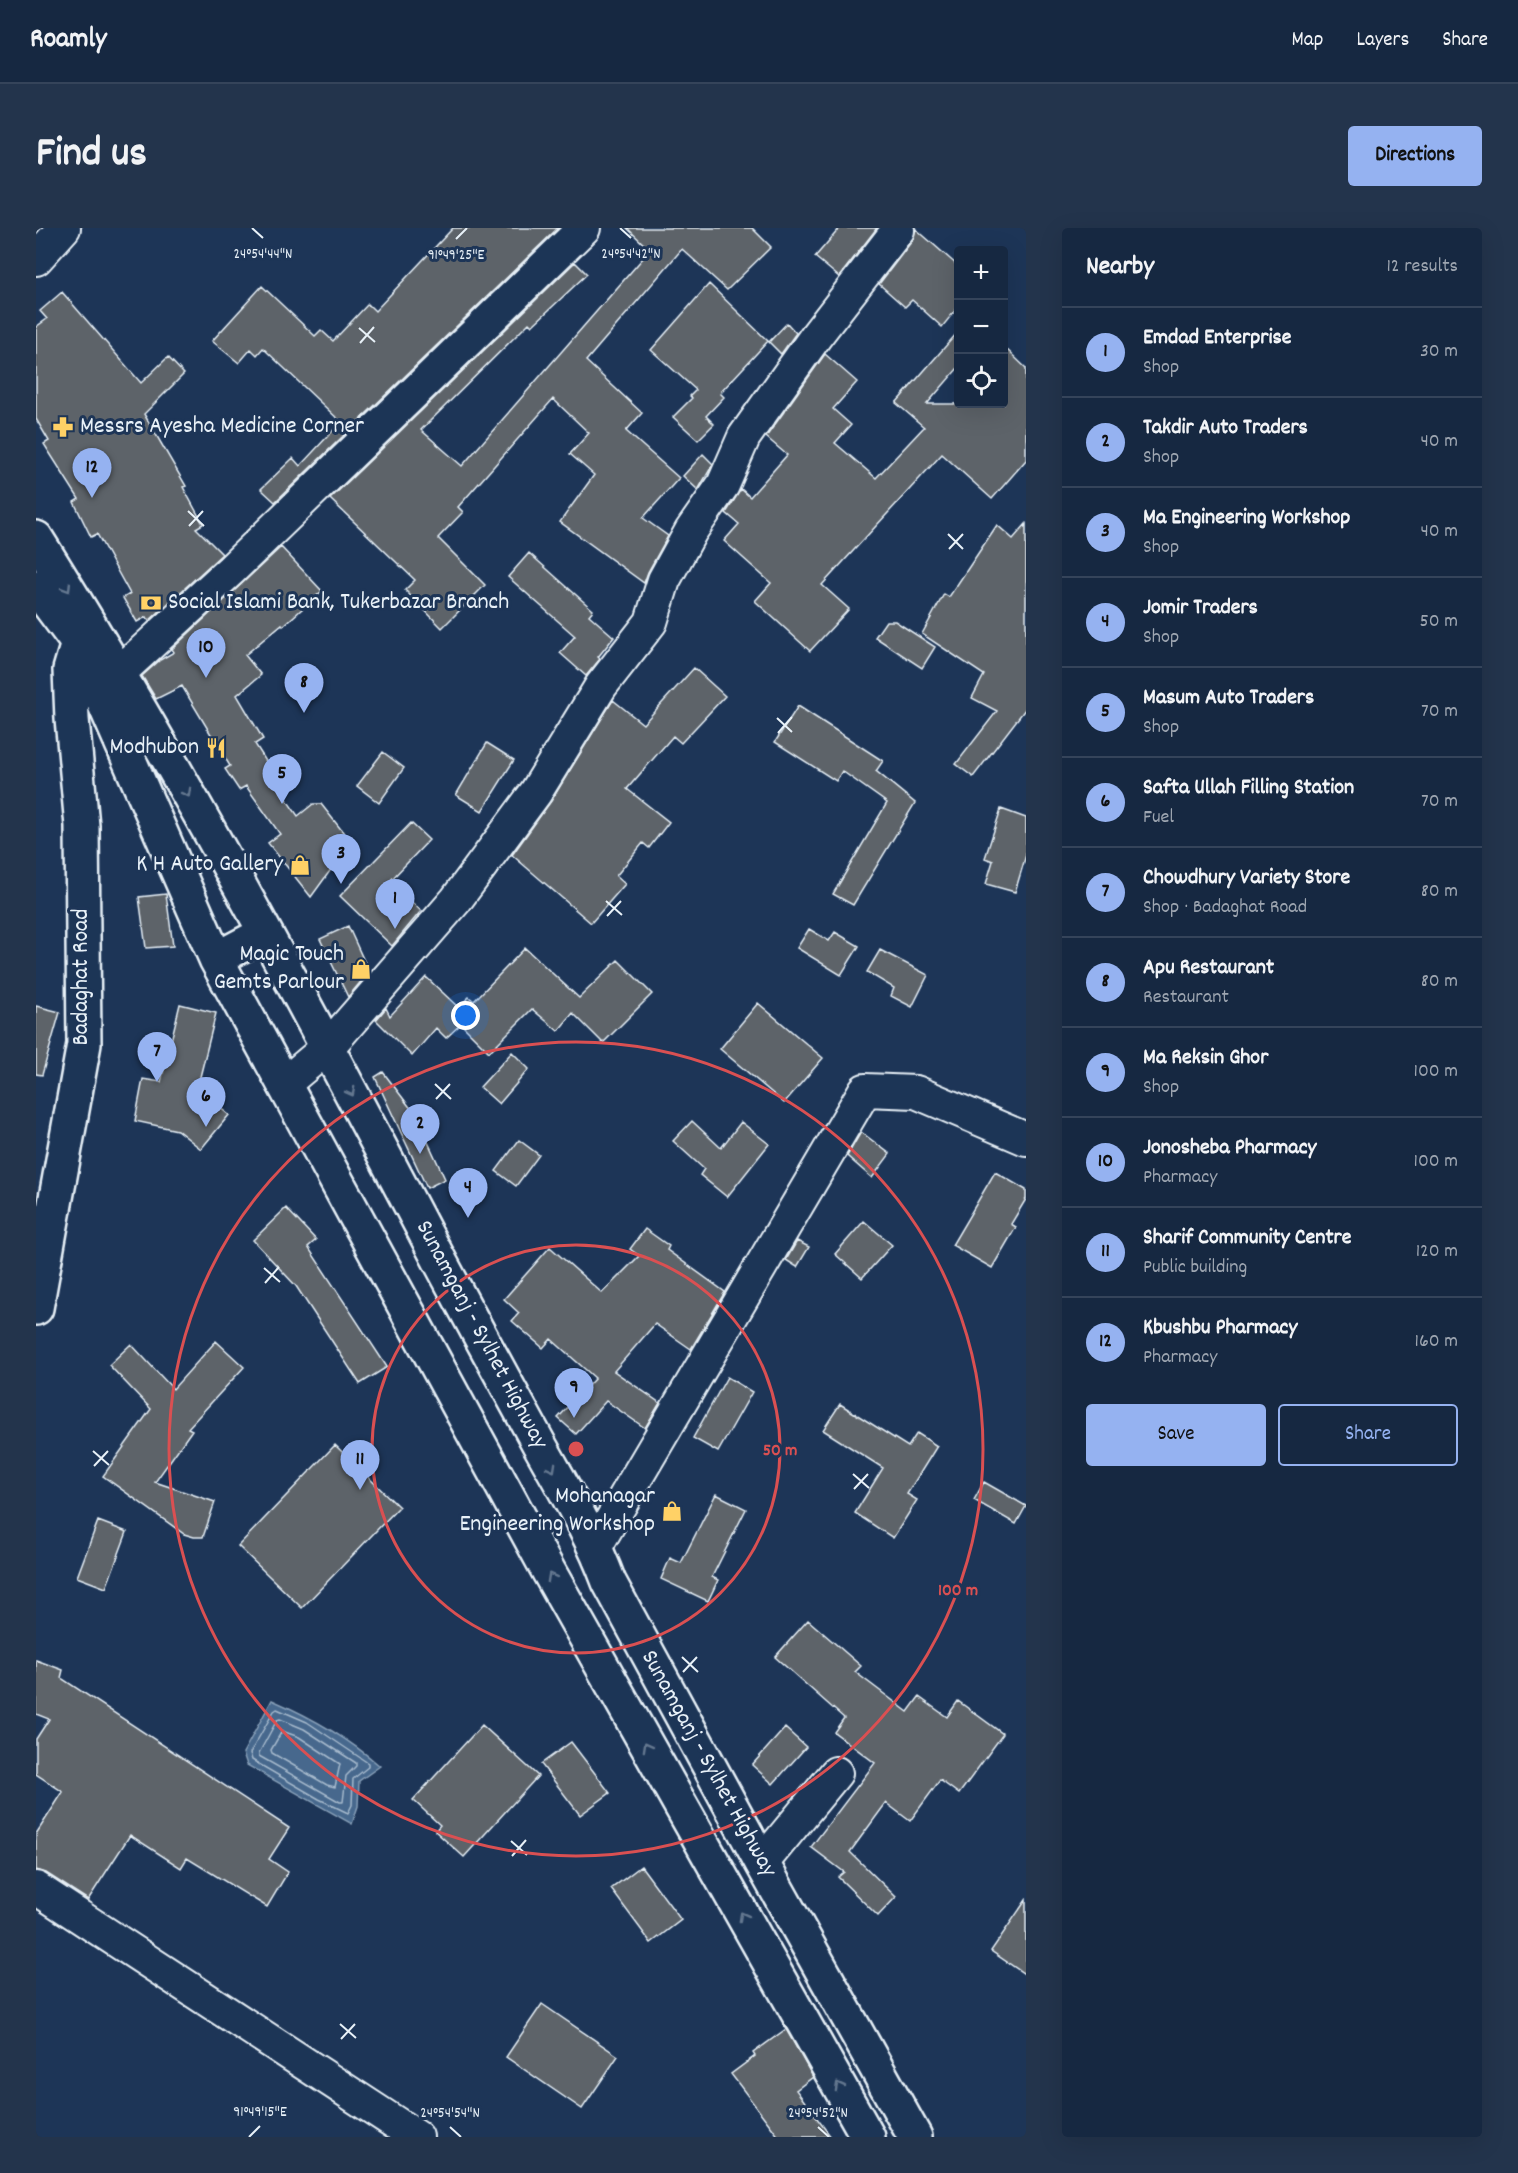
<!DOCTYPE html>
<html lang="en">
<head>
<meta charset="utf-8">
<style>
  :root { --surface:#162841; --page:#23344c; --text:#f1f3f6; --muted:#9ea6b1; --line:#35445a; --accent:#95b2f1 }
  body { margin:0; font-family:Dekko,sans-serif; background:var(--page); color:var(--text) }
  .controls { position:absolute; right:18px; top:18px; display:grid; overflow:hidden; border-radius:6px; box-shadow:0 6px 24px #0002 }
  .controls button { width:54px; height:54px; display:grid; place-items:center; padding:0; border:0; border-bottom:2px solid var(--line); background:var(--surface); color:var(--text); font:30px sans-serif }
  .you { position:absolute; left:430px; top:788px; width:21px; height:21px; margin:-15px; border:4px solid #fff; border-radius:50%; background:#1a73e8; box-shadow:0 0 0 9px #1a73e833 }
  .badge { display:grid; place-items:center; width:39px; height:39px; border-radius:50%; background:var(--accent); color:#111; font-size:20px; font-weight:700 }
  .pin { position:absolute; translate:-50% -50px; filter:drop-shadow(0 2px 3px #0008) }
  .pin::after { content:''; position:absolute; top:32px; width:21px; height:18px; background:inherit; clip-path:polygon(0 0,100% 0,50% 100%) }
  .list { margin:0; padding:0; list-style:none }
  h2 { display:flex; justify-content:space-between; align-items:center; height:78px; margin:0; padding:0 24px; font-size:26px }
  h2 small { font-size:20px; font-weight:400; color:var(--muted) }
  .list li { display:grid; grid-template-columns:39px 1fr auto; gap:18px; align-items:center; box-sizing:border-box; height:90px; padding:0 24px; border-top:2px solid var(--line) }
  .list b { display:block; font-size:22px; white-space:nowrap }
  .list p { margin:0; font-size:20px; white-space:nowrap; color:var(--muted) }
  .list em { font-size:20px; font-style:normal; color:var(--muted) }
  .actions { display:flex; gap:12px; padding:18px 24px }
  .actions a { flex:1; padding:14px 0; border:2px solid var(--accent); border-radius:6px; text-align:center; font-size:21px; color:var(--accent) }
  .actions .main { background:var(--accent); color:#111 }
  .icon { flex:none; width:33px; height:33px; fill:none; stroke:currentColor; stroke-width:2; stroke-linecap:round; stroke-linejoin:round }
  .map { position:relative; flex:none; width:990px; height:1909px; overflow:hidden; border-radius:6px }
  header { display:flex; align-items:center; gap:36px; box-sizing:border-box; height:84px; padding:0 30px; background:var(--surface); border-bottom:2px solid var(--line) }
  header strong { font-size:28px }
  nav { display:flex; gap:33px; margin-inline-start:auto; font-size:21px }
  .intro { display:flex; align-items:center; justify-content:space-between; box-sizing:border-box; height:144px; padding:0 36px }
  h1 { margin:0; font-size:42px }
  .button { padding:15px 27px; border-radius:6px; background:var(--accent); color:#111; font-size:21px; font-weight:700 }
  main { display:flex; gap:36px; padding:0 36px }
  aside { flex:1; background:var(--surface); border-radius:6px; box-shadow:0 6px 24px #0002 }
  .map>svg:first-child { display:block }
  .water { fill:#46688d; stroke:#879fb8; stroke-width:1.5 }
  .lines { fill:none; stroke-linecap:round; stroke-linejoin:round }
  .shore { stroke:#a7bacd; stroke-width:1.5 }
  .building { fill:#5d6369; stroke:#e8f1f8; stroke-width:1.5 }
  .street-casing { stroke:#e8f1f8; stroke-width:36 }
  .secondary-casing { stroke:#e8f1f8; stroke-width:38 }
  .primary-casing { stroke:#e8f1f8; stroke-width:38 }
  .street { stroke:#1d3557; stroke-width:32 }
  .secondary { stroke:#1d3557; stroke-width:33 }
  .primary { stroke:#1d3557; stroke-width:33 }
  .oneway { stroke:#64778f }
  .ticks { fill:none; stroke:#e8f1f8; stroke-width:2 }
  .ring { fill:none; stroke:#da5052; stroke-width:3 }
  .labels { text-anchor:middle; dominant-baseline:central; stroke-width:6; stroke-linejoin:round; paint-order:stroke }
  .poi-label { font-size:24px; fill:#e8f1f8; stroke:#1d3557; text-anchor:end }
  .street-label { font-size:24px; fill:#e8f1f8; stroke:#1d3557 }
  .ticks-label { font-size:15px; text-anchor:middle; fill:#e8f1f8; stroke:#1d3557; stroke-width:6; stroke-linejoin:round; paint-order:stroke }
  .centre { fill:#da5052; stroke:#1d3557; stroke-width:3 }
  .ring-label { font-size:18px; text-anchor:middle; font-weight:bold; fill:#da5052; stroke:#1d3557; stroke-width:6; stroke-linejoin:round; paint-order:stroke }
</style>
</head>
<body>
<header>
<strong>Roamly</strong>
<nav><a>Map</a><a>Layers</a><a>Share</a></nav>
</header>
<div class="intro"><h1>Find us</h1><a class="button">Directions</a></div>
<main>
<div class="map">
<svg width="990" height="1909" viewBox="0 0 990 1909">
  <rect width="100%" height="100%" fill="#1d3557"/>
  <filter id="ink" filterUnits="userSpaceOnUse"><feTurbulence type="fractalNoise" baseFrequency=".0167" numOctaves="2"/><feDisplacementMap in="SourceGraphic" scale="12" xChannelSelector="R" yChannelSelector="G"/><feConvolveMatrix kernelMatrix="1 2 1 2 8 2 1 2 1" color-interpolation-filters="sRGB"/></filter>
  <g filter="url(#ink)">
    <path class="water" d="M 236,1472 C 275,1489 312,1510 344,1538 L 323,1553 L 322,1578 L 316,1596 L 211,1537 L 207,1525 Z"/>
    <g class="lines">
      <path class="shore" d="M 241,1481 L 271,1494 L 332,1535 L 332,1539 L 317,1551 L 316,1577 L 312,1585 L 283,1571 L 216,1532 L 214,1525 L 238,1483 Z
        M 244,1491 L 268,1501 L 320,1535 L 320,1538 L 310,1548 L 307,1574 L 304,1574 L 223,1528 L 223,1525 L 241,1492 Z
        M 246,1503 L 263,1509 L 304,1536 L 299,1559 L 291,1557 L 236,1525 L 235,1522 Z"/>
    </g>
    <path class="building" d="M 417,0 L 522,0 L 239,274 L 225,261 L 257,230 L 264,238 L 305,194 L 227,120 L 221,127 L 215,121 L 203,135 L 176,113 L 226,58 L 279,108 L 285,102 L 297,113 L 332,76 L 339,83 Z
      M 591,0 L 716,0 L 735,19 L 691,62 L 646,21 L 550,133 L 606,185 L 590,203 L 643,250 L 607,290 L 632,308 L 612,344 L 608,355 L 524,294 L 558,247 L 534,226 L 553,205 L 517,171 L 422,279 L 427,284 L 402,310 L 449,357 L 406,400 L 369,362 L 379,352 L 294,271 L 539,34 L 551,46 L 496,98 L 493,95 L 385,202 L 426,238 L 614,22 Z
      M 804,0 L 841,0 L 803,49 L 779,29 Z
      M 880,1 L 922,38 L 922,79 L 906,99 L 876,72 L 869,79 L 843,56 L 876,13 Z
      M 673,56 L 732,113 L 684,165 L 688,169 L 670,188 L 678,196 L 662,212 L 637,189 L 656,170 L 654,168 L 660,162 L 615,122 Z
      M 26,64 L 105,155 L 132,129 L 148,146 L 108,186 L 150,258 L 147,259 L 167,296 L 160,300 L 186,326 L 113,393 L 110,389 L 101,394 L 87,370 L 94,366 L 61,306 L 55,309 L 38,274 L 43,271 L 8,216 L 13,213 L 0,191 L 0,99 L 11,91 L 4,83 Z
      M 751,95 L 760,105 L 745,126 L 733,114 Z
      M 922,104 L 922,140 L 891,176 L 968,176 L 968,119 L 990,140 L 990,232 L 956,271 L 906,226 L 786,357 L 813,381 L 774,423 L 719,373 L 735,355 L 688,313 L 703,296 L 690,285 L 705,261 L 714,269 L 751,227 L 730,209 L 789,126 L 821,154 L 797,181 L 815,197 L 799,215 L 840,250 L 888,199 L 860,175 Z
      M 667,226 L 677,236 L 662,262 L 647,248 Z
      M 990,296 L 990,480 L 937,549 L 920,536 L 961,483 L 936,470 L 948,447 L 886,406 L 908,366 L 913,369 L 961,297 L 977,311 Z
      M 245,319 L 286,363 L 247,398 L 246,396 L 209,427 L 225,447 L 201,467 L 227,511 L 219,516 L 235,541 L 231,544 L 262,588 L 277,576 L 285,576 L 315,614 L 275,669 L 232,615 L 244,606 L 210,558 L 203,562 L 189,541 L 194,538 L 146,458 L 120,471 L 106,448 L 124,432 L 138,424 L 136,421 Z
      M 493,325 L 557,382 L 553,387 L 578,409 L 562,429 L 564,431 L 550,448 L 524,425 L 539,408 L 472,349 Z
      M 850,393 L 859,393 L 899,419 L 886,440 L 839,409 Z
      M 658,440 L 689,468 L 645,515 L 637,508 L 591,561 L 633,594 L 613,620 L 607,615 L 580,648 L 589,656 L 555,695 L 476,627 L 515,573 L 577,472 L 607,496 Z
      M 762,478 L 847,533 L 840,543 L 879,575 L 817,677 L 797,666 L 851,575 L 806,543 L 800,553 L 739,514 Z
      M 451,515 L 478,532 L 446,583 L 420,567 Z
      M 347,524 L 368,540 L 343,575 L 321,558 Z
      M 965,581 L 990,590 L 990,627 L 979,664 L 950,656 L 957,633 L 949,630 Z
      M 375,595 L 393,612 L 354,653 L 385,683 L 356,718 L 304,668 Z
      M 130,666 L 137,718 L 110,720 L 103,669 Z
      M 312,698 L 333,744 L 312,769 L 284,711 Z
      M 773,701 L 793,713 L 799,704 L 823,718 L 805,747 L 761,720 Z
      M 489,720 L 543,770 L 582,732 L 616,766 L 567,815 L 537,785 L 522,803 L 496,781 L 453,824 L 425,796 L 410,810 L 400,800 L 376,828 L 340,792 L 350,780 L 354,788 L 390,749 L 422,779 L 433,769 L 438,773 Z
      M 844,722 L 892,747 L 876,779 L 855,768 L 858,760 L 831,744 Z
      M 722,775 L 787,830 L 748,875 L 684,821 Z
      M 144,776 L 180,785 L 161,861 L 193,887 L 165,921 L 141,902 L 99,893 L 107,851 L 125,854 Z
      M 0,778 L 24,784 L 6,847 L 0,846 Z
      M 476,824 L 493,841 L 463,876 L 444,859 Z
      M 347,844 L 379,886 L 409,951 L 391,960 L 339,849 Z
      M 656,893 L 685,920 L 705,894 L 733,916 L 691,969 L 664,947 L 668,941 L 637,913 Z
      M 825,904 L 854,926 L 836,950 L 811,928 Z
      M 483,912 L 503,927 L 480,958 L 460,943 Z
      M 959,944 L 990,962 L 990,971 L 975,996 L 980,999 L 956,1040 L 916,1017 Z
      M 250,980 L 280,1012 L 272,1019 L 351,1139 L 324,1156 L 260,1058 L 217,1012 Z
      M 828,993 L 856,1017 L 826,1050 L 799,1026 Z
      M 609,1001 L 633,1018 L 631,1022 L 689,1064 L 655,1121 L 619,1096 L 578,1143 L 624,1175 L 609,1200 L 570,1173 L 540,1206 L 522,1190 L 559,1150 L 515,1111 L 507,1120 L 476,1093 L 483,1085 L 468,1071 L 514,1019 L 566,1065 L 603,1028 L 594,1021 Z
      M 761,1013 L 773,1019 L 761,1039 L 750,1032 Z
      M 180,1113 L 208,1139 L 152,1200 L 156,1202 L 119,1254 L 179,1274 L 167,1309 L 158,1309 L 148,1306 L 67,1248 L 115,1181 L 73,1137 L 95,1116 L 137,1161 Z
      M 691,1149 L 716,1164 L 682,1224 L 657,1210 Z
      M 804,1176 L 872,1219 L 881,1205 L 901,1218 L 871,1266 L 881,1272 L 857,1310 L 819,1285 L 847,1240 L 787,1202 Z
      M 299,1217 L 363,1279 L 266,1380 L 202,1318 Z
      M 948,1254 L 990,1278 L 980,1296 L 938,1272 Z
      M 680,1266 L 710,1281 L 676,1349 L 682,1352 L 672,1373 L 625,1351 L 634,1330 L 645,1335 Z
      M 62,1293 L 91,1304 L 70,1360 L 41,1349 Z
      M 772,1392 L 825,1438 L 819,1444 L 872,1484 L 883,1469 L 911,1489 L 922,1473 L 967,1506 L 923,1566 L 904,1552 L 874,1593 L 850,1575 L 814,1624 L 860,1669 L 842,1688 L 802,1649 L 808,1644 L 775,1619 L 839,1535 L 798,1504 L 808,1490 L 739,1429 Z
      M 0,1432 L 27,1442 L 25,1450 L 253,1600 L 233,1631 L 252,1644 L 231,1679 L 151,1630 L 145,1640 L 94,1607 L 52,1672 L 10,1645 L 0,1642 L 0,1606 L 27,1564 L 0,1546 L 0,1511 L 13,1491 L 0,1486 Z
      M 446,1497 L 502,1548 L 428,1629 L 399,1603 L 404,1597 L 377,1572 Z
      M 749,1500 L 770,1519 L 737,1556 L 716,1537 Z
      M 535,1514 L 574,1565 L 544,1587 L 505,1536 Z
      M 605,1638 L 645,1692 L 615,1715 L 575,1661 Z
      M 990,1672 L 990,1747 L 955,1723 Z
      M 506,1776 L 582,1828 L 546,1881 L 470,1829 Z
      M 750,1801 L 777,1849 L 760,1862 L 795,1909 L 743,1909 L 695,1846 L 719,1828 L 717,1825 Z"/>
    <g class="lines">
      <g class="street-casing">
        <path id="street" d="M 0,31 L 28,0
          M 83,445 L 195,342 L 548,0
          M 248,856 L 292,819 L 420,672 L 500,564 L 565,458 L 615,394 L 628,352 L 655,303 L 687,257 L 708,209 L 780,108 L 862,2
          M 560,1318 L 829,862 L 880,864 L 990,911
          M 726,1635 L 800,1545
          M 0,1660 L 381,1909"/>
      </g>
      <g class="secondary-casing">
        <path id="secondary" d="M 0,1080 L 48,816 L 46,598 L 36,491 L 34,442 L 42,415 L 53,398"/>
      </g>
      <g class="primary-casing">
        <path id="primary" d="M 0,310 C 148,545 277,791 406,1037 C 438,1097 470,1156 503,1216 C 528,1261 555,1305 573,1354 L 726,1635 L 879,1909
          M 0,359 L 42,415 L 180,731 L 513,1344 L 832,1909
          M 180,731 L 229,705"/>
      </g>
      <use href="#street" class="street"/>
      <use href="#secondary" class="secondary"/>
      <use href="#primary" class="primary"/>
    </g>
    <defs><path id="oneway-chevron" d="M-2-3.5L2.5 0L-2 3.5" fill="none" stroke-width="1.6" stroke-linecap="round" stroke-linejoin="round" transform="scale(1.5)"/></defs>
    <g class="oneway">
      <use href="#oneway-chevron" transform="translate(31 360) rotate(58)"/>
      <use href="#oneway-chevron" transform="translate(151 565) rotate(61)"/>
      <use href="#oneway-chevron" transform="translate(315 864) rotate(62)"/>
      <use href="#oneway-chevron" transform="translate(516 1240) rotate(61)"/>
      <use href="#oneway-chevron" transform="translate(515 1349) rotate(-119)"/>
      <use href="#oneway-chevron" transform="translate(611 1518) rotate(-119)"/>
      <use href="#oneway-chevron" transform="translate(707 1688) rotate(-119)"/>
      <use href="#oneway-chevron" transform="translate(803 1858) rotate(-119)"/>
    </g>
  </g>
  <path class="ticks" d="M 216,0 L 227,10M 584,0 L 595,10M 420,11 L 431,0M 323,100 L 339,114M 324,115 L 338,99M 152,283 L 168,298M 153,298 L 167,283M 912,306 L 927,321M 913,321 L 927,306M 741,490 L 756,504M 742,505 L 756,489M 570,673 L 586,687M 571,688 L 585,673M 399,856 L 415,871M 400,871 L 414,856M 228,1040 L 244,1054M 229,1055 L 243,1039M 57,1223 L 73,1237M 58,1238 L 72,1223M 817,1246 L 833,1260M 818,1261 L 832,1246M 646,1429 L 662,1444M 647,1444 L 661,1429M 475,1613 L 491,1627M 476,1628 L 490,1612M 304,1796 L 320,1810M 305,1811 L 319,1796M 414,1899 L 425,1909M 782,1899 L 793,1909M 213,1909 L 224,1898"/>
  <g class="ring">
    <circle cx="540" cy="1221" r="204"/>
    <circle cx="540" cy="1221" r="407"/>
  </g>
  <defs>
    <g id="pharmacy-bare" transform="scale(1.62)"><path d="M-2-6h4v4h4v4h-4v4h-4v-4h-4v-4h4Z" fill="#ffd166" stroke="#1d3557" stroke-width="2.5" paint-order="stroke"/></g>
    <g id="bank-bare" transform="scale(1.62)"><path d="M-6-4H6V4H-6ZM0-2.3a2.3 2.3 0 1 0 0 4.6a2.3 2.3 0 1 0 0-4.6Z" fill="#ffd166" stroke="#1d3557" stroke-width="2.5" paint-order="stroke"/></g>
    <g id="restaurant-bare" transform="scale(1.62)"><path d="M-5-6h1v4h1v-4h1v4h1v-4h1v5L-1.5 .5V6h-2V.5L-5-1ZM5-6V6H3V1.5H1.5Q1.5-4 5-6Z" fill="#ffd166" stroke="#1d3557" stroke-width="2.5" paint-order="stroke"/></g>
    <g id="shop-bare" transform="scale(1.62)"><path d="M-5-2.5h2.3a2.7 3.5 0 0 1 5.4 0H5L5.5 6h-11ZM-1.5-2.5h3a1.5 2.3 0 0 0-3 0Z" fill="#ffd166" stroke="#1d3557" stroke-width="2.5" paint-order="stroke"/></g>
  </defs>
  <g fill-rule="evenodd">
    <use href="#pharmacy-bare" x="27" y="199"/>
    <use href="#bank-bare" x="115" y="375"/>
    <use href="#restaurant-bare" x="180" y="520"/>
    <use href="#shop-bare" x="264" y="637"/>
    <use href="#shop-bare" x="325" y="741"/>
    <use href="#shop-bare" x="636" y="1283"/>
  </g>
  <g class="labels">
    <g class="poi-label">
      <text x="44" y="199" text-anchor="start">Messrs Ayesha Medicine Corner</text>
      <text x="132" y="375" text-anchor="start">Social Islami Bank, Tukerbazar Branch</text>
      <text x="163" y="520">Modhubon</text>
      <text x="247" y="637">K H Auto Gallery</text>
      <text x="308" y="727">Magic Touch<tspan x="308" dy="28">Gemts Parlour</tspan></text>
      <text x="619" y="1269">Mohanagar<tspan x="619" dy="28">Engineering Workshop</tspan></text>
    </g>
    <g class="street-label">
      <text transform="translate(46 749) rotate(-90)">Badaghat Road</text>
      <text transform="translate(445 1107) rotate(62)">Sunamganj - Sylhet Highway</text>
      <text transform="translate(672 1536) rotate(61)">Sunamganj - Sylhet Highway</text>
    </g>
  </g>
  <g class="ticks-label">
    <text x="227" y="30">24°54'44"N</text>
    <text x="595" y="30">24°54'42"N</text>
    <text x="420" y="31">91°49'25"E</text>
    <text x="224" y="1888">91°49'15"E</text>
    <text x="414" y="1889">24°54'54"N</text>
    <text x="782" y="1889">24°54'52"N</text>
  </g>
  <circle cx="540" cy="1221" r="9" class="centre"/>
  <g class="ring-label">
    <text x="744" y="1227">50 m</text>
    <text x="922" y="1367">100 m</text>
  </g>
</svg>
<div class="controls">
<button>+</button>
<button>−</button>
<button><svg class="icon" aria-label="locate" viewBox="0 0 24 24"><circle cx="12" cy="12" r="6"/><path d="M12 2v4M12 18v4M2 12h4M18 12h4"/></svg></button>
</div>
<div class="you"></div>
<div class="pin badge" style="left:359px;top:701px">1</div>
<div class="pin badge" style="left:384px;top:926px">2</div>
<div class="pin badge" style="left:305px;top:656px">3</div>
<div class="pin badge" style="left:432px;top:990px">4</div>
<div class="pin badge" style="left:246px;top:576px">5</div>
<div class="pin badge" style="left:170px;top:899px">6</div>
<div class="pin badge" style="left:121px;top:854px">7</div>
<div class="pin badge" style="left:268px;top:485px">8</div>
<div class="pin badge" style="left:538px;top:1190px">9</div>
<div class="pin badge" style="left:170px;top:450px">10</div>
<div class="pin badge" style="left:324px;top:1262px">11</div>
<div class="pin badge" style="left:56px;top:270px">12</div>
</div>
<aside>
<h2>Nearby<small>12 results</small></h2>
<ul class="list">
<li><span class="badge">1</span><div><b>Emdad Enterprise</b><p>Shop</p></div><em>30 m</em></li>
<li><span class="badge">2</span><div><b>Takdir Auto Traders</b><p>Shop</p></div><em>40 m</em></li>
<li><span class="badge">3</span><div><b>Ma Engineering Workshop</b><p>Shop</p></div><em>40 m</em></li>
<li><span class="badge">4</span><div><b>Jomir Traders</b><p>Shop</p></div><em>50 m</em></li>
<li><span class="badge">5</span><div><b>Masum Auto Traders</b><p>Shop</p></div><em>70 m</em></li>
<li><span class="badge">6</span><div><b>Safta Ullah Filling Station</b><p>Fuel</p></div><em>70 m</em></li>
<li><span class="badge">7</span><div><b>Chowdhury Variety Store</b><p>Shop · Badaghat Road</p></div><em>80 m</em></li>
<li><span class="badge">8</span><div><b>Apu Restaurant</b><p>Restaurant</p></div><em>80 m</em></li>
<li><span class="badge">9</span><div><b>Ma Reksin Ghor</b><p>Shop</p></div><em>100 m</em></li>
<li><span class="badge">10</span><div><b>Jonosheba Pharmacy</b><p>Pharmacy</p></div><em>100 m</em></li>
<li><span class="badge">11</span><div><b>Sharif Community Centre</b><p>Public building</p></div><em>120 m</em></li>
<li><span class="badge">12</span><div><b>Kbushbu Pharmacy</b><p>Pharmacy</p></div><em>160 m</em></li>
</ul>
<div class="actions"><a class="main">Save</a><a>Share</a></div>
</aside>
</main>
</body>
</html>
